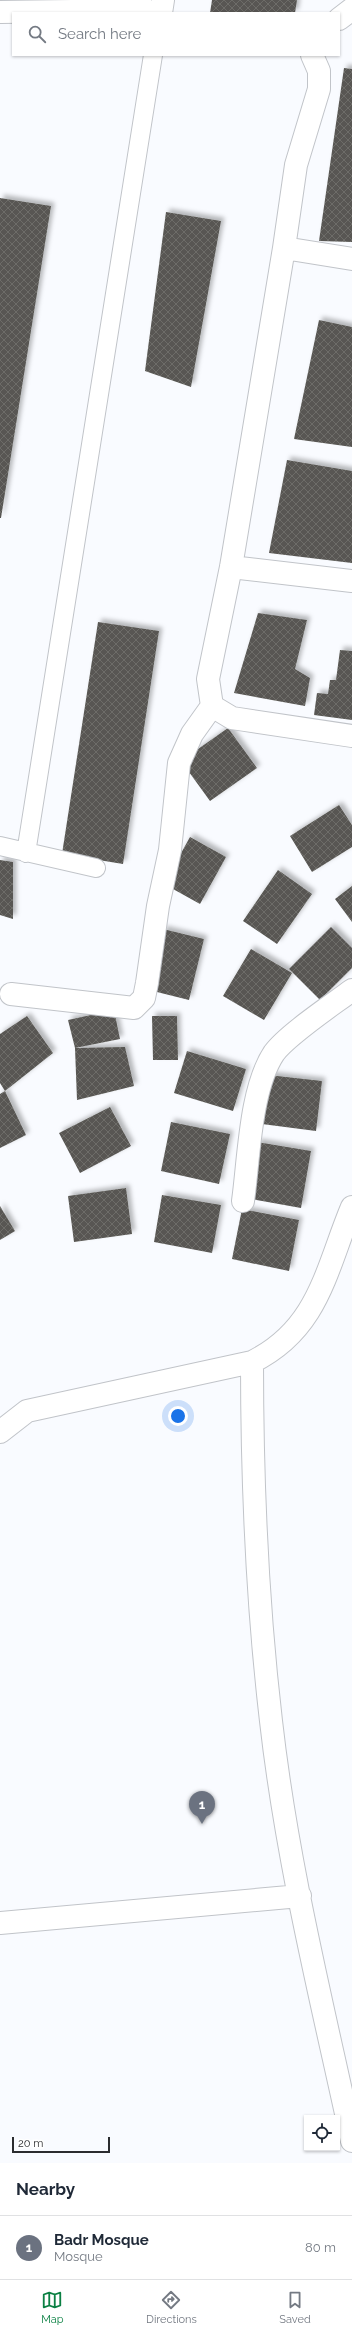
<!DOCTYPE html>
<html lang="en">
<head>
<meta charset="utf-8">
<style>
  :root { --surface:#fff; --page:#f2f2f3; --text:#1f2937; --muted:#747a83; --line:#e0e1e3; --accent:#0b8043 }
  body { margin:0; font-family:Raleway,sans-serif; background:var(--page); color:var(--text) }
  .controls { position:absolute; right:12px; bottom:12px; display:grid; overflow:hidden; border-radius:0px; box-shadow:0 1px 3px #0004 }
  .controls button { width:36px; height:36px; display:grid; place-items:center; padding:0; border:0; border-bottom:1px solid var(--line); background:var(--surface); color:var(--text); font:20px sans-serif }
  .scale { position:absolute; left:12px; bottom:10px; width:98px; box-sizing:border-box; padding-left:4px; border:2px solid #2b2c2f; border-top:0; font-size:11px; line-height:14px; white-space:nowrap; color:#2b2c2f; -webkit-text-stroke:3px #fff; paint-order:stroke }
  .you { position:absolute; left:178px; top:1416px; width:14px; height:14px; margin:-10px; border:3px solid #fff; border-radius:50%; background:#1a73e8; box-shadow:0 0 0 6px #1a73e833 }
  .badge { display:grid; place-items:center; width:26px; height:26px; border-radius:50%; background:var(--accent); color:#fff; font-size:13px; font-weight:700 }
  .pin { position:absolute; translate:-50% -33px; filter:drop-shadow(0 1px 2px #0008) }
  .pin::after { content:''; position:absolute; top:21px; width:14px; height:12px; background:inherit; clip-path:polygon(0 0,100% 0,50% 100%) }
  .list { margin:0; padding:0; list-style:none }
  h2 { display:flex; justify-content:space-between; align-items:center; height:52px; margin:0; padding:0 16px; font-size:17px }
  h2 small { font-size:13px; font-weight:400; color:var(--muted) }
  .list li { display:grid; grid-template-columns:26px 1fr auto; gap:12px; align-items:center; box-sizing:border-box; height:64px; padding:0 16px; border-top:1px solid var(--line) }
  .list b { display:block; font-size:15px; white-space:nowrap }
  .list p { margin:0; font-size:13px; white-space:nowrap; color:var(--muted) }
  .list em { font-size:13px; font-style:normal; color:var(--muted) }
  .icon { flex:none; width:22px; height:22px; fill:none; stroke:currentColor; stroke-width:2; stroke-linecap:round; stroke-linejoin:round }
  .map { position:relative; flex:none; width:352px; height:2163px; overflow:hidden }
  .search { position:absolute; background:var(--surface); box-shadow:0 1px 3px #0004; left:12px; right:12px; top:12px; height:44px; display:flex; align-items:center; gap:10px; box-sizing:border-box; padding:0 14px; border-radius:0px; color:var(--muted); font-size:15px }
  .sheet { height:116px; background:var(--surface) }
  nav { display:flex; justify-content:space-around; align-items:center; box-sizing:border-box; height:56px; border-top:1px solid var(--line); background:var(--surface); font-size:11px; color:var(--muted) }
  nav a { display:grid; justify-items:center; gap:2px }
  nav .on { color:var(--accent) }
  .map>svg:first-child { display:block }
  .building { fill:url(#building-cross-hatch); filter:url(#shadow) }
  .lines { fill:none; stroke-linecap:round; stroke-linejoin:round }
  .service-casing { stroke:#c1c4c9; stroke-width:20 }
  .minor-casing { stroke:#c1c4c9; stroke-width:24 }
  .service { stroke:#fff; stroke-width:18 }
  .minor { stroke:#fff; stroke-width:22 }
</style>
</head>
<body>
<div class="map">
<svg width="352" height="2163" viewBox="0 0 352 2163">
  <defs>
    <pattern id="building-cross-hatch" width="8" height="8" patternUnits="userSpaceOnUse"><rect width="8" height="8" fill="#585752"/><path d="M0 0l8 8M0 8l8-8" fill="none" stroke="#6d6c68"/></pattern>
    <filter id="shadow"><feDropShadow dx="3.5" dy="-3.5" stdDeviation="2" flood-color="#0004"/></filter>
  </defs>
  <rect width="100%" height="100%" fill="#f9fbff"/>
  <path class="building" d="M 212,0 L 297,0 L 295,13 L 210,13 Z
    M 344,68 L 352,69 L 352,242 L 319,241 Z
    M 0,198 L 51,206 L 1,518 L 0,518 Z
    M 166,212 L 221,221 L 191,387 L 145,371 Z
    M 319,320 L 352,327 L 352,447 L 294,439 Z
    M 287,460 L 352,471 L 352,563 L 269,553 Z
    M 258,613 L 307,620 L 295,669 L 310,678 L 305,706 L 234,693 Z
    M 98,622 L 159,631 L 123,864 L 62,854 Z
    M 340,650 L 352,651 L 352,720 L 314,715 L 317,693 L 328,694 L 330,680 L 336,680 Z
    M 228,728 L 257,768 L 210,801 L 181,761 Z
    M 339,805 L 352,825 L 352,847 L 312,872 L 290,836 Z
    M 190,837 L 226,857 L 200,904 L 164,884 Z
    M 0,860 L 13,862 L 13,919 L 0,915 Z
    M 278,870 L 312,894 L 277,944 L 243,921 Z
    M 352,886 L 352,922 L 335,899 Z
    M 331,927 L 352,948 L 352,968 L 320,1000 L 289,969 Z
    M 163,929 L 204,939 L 189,1000 L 149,990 Z
    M 251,949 L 292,973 L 264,1020 L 223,996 Z
    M 114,1010 L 120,1039 L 75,1048 L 68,1020 Z
    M 27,1016 L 53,1053 L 5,1091 L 26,1135 L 0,1148 L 0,1094 L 5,1091 L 0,1083 L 0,1034 Z
    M 152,1016 L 177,1016 L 178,1060 L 153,1060 Z
    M 125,1047 L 134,1086 L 77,1100 L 75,1048 Z
    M 187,1051 L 246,1069 L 233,1111 L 174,1093 Z
    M 268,1075 L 322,1081 L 316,1131 L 262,1124 Z
    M 110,1107 L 131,1146 L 80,1173 L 59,1133 Z
    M 171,1122 L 230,1134 L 219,1184 L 161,1171 Z
    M 257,1142 L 311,1151 L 301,1208 L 251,1199 Z
    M 126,1188 L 132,1234 L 74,1242 L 68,1196 Z
    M 162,1195 L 221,1205 L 212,1253 L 154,1242 Z
    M 0,1206 L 15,1231 L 0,1240 Z
    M 242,1209 L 299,1220 L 289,1271 L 232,1259 Z"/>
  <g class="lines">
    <g class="service-casing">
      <path id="service" d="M 0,846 L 96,868
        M 26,853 L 153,55"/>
    </g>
    <g class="minor-casing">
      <path id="minor" d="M 0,12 L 146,10
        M 161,13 L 163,0
        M 339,19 L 352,9
        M 312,55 L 319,71 L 319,89 L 296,165 L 284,248 L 231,567 L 208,679 L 212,706 L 232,718 L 352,736
        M 284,248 L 352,259
        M 231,567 L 352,581
        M 11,994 L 134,1008 L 144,998 L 147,983 L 158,906 L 170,850 L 179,763 L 192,734 L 212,706
        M 243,1201 C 249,1158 250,1089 274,1053 C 287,1035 332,1005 352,990
        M 252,1362 C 252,1481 257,1602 271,1721 C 287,1863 322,2002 352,2141
        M 0,1432 L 27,1411 L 252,1362 C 319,1329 326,1269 352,1207
        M 0,1923 L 300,1896"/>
    </g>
    <use href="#service" class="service"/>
    <use href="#minor" class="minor"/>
  </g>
</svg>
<div class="controls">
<button><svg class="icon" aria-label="locate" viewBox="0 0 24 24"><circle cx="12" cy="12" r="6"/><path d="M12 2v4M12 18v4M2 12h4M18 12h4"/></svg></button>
</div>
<div class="scale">20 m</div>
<div class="you"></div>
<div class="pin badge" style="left:202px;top:1824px;background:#6b7280">1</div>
<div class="search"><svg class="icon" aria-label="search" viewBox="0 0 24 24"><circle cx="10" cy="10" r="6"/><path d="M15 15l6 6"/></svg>Search here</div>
</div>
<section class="sheet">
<h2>Nearby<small></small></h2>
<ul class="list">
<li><span class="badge" style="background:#6b7280">1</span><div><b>Badr Mosque</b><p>Mosque</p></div><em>80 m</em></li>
</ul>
</section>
<nav>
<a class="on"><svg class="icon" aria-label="map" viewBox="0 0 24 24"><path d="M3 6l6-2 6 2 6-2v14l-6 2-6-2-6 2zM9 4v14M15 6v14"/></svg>Map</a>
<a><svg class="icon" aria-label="directions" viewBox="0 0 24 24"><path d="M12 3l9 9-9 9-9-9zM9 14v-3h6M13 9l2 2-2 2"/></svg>Directions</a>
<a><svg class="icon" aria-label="saved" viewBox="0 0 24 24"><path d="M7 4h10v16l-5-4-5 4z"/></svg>Saved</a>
</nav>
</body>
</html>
